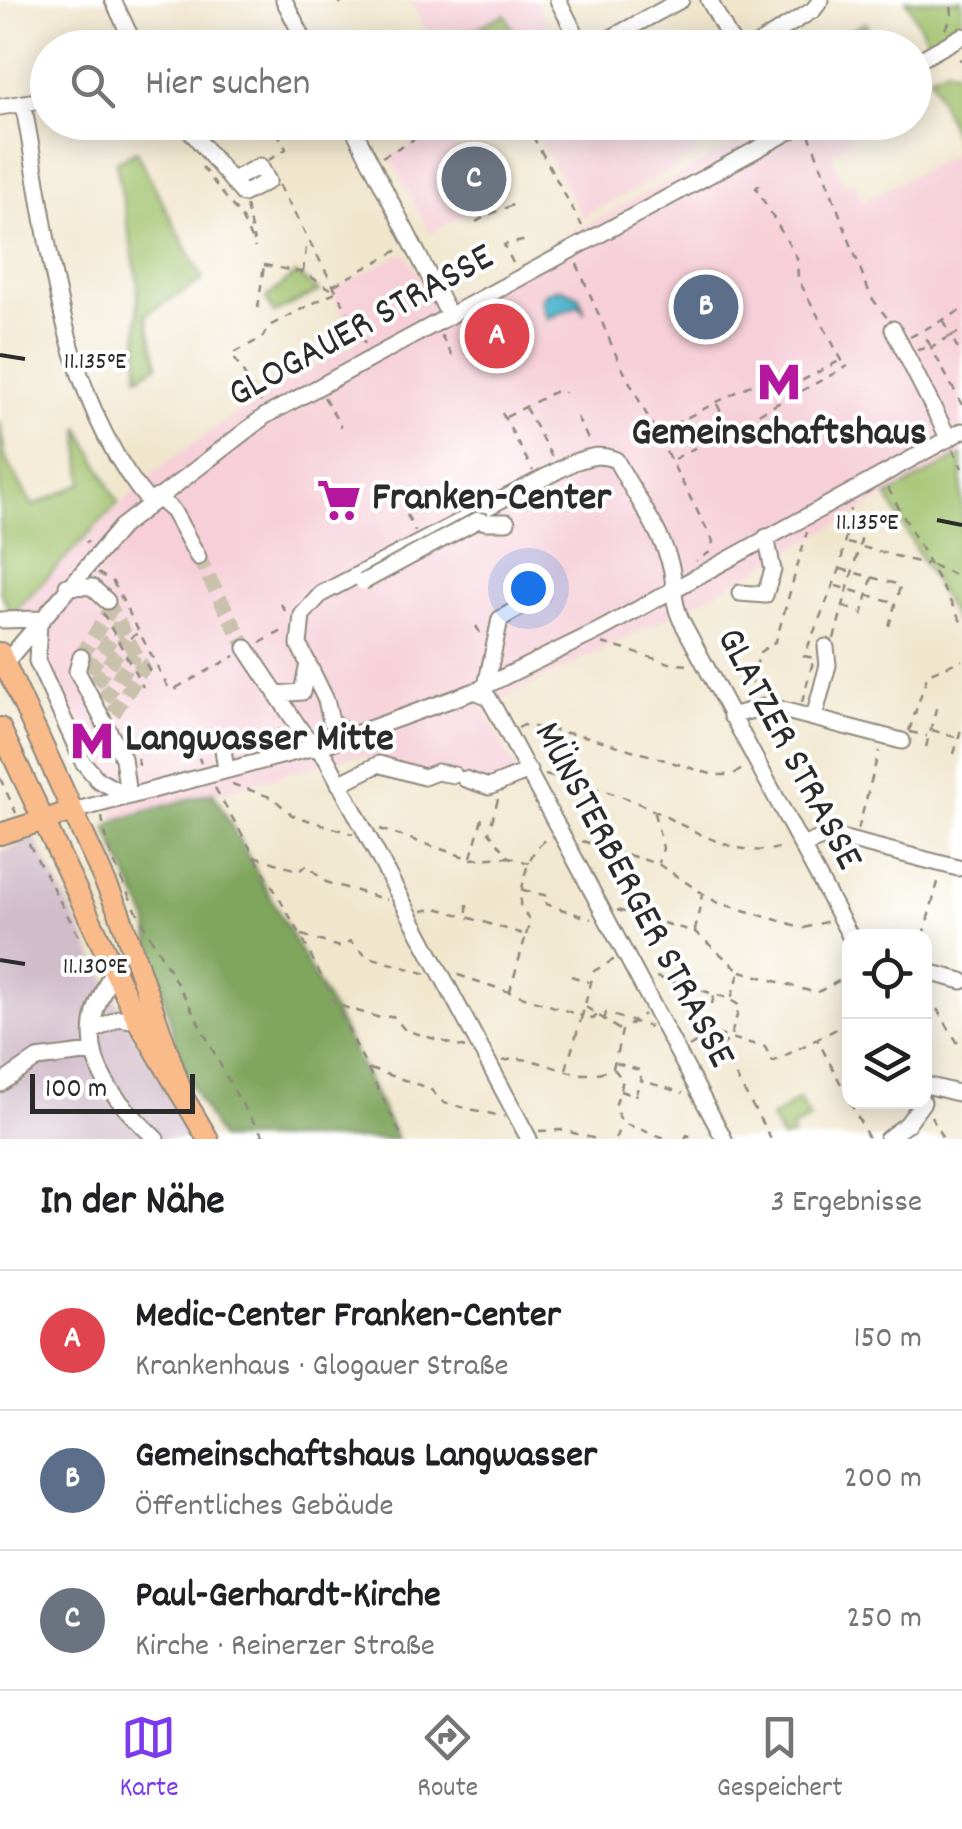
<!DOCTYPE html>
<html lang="de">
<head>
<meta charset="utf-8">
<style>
  :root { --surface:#fff; --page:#f6f6f6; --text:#202124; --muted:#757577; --line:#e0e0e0; --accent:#7c3aed }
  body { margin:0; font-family:Dekko,sans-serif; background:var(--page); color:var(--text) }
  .controls { position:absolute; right:30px; bottom:30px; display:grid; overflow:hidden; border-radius:20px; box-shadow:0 5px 25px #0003 }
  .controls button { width:90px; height:90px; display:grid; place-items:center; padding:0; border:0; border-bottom:2px solid var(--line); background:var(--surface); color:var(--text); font:50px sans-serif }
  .scale { position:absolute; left:30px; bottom:25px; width:165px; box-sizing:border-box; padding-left:10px; border:5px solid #2b2b2b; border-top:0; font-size:28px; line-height:35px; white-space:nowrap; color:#2b2b2b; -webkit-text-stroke:8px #fff; paint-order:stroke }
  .you { position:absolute; left:528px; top:588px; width:35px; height:35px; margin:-25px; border:8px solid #fff; border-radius:50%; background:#1a73e8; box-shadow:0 0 0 15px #1a73e833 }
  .badge { display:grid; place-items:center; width:65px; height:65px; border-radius:50%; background:var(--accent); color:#fff; font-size:32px; font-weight:700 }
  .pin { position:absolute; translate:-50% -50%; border:5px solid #fff; box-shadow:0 2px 10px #0006 }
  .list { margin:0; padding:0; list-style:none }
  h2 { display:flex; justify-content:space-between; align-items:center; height:130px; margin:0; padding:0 40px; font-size:42px }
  h2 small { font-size:32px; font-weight:400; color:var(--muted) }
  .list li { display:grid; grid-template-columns:65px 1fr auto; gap:30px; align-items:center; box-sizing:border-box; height:140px; padding:0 40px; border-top:2px solid var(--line) }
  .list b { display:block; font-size:38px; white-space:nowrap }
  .list p { margin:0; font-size:32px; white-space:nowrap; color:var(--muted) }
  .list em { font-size:32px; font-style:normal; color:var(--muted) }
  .icon { flex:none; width:55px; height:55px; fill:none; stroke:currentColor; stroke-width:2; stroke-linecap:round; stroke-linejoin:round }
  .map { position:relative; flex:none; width:962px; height:1139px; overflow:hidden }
  .search { position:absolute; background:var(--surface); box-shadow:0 5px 25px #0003; left:30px; right:30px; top:30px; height:110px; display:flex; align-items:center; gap:25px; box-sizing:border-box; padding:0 35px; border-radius:55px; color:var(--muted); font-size:38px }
  .sheet { height:550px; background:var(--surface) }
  nav { display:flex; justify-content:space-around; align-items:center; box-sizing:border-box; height:140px; border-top:2px solid var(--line); background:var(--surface); font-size:28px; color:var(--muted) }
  nav a { display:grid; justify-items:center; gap:5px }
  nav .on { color:var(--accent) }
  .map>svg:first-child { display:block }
  .built { fill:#f6cfd8 }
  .industrial { fill:#d1bdca }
  .green { fill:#9fc069; stroke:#65764a; stroke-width:2.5 }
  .forest { fill:#7fa65d; stroke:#556844; stroke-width:2.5 }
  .water { fill:#4eb5cc; stroke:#3c707c; stroke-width:2.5 }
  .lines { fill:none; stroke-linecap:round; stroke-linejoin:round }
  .minor-tunnel { stroke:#c9c1ac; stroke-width:15; stroke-dasharray:15 8; stroke-linecap:butt }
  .minor-casing { stroke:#8e887c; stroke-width:19 }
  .major-casing { stroke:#8e887c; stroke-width:24 }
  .path { stroke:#8e887c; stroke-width:2.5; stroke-dasharray:8 8; stroke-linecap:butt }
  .minor { stroke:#fff; stroke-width:15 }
  .major { stroke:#fabb8b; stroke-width:20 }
  .minor-bridge-casing { stroke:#8e887c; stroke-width:19; stroke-linecap:butt }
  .minor-bridge { stroke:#fff; stroke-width:15 }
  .ticks { fill:none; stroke:#2b2b2b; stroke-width:4 }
  .labels { text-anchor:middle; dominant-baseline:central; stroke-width:8; stroke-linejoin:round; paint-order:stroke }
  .street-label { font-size:40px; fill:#2b2b2b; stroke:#fff }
  .poi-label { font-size:40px; font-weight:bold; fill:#2b2b2b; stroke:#fff; text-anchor:start }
  .ticks-label { font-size:25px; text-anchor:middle; fill:#2b2b2b; stroke:#fff; stroke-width:8; stroke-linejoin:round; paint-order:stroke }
</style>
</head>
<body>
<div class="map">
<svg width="962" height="1139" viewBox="0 0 962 1139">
  <rect width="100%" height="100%" fill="#fff"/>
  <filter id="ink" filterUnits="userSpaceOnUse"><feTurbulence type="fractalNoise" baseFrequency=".01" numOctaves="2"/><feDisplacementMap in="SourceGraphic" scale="20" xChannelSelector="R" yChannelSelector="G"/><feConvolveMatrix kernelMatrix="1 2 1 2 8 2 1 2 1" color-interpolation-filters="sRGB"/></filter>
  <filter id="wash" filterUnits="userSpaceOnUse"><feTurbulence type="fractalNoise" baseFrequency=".0048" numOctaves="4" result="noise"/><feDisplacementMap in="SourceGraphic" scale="40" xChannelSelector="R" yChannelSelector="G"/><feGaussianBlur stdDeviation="2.25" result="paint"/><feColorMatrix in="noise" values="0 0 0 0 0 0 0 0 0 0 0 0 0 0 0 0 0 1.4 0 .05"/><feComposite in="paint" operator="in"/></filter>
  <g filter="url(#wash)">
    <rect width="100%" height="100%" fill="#f0e6cc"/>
    <path class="built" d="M 410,0 L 534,0 L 560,47 L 434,47 Z
      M 531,123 L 683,123 L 698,155 L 582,218 Z
      M 775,123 L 850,123 L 849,142 L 832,153 L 843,185 L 855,183 L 862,202 L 962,149 L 962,455 L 693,605 L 484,708 L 517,773 L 485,790 L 356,755 L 117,820 L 12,614 L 152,473 L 265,393 L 357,342 L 330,291 L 405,252 L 435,306 Z
      M 446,126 L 461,154 L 448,161 L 474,209 L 430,233 L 389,156 Z"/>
    <path class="industrial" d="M 35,838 L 134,1036 L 198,1139 L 0,1139 L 0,853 Z"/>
    <path class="green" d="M 906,0 L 962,0 L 962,27 L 930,44 Z
      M 505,14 L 522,47 L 447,47 L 445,44 Z
      M 866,23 L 878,47 L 852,47 L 845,33 Z
      M 947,68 L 962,74 L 960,150 L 930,76 Z
      M 136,151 L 203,280 L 146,314 L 158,365 L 138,377 L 138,283 L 116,162 Z
      M 296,274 L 319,291 L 274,313 L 266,298 Z
      M 0,420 L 6,460 L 33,506 L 83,483 L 79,426 L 118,503 L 12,614 L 0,591 Z
      M 962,455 L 962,633 L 887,496 Z
      M 799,1099 L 810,1119 L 791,1129 L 793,1135 L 782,1139 L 771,1118 Z"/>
    <path class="forest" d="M 213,792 L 341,1026 L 397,1139 L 220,1139 L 184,1071 L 150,949 L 149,923 L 106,828 L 117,820 Z"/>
    <path class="water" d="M 560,288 L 579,296 L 585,313 L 579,305 L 547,319 L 541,300 L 546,292 Z"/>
  </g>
  <g filter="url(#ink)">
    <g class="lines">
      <path class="minor-tunnel" d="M 198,557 L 246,648
        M 107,601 L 143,668 L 112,715
        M 81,657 L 111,608
        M 89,671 L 120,625
        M 95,683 L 127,639
        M 104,699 L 135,654"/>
      <g class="minor-casing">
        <path id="minor" d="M 113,0 L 136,48
          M 284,0 L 308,48
          M 558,0 L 581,45 L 591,48
          M 709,0 L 735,48
          M 592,48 L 681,0
          M 751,48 L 813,10 L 821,0
          M 914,63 L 962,36
          M 23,103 C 49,236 59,397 150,503
          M 0,107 L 48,99
          M 183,122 L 243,194 L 268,181 L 260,166 L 232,180
          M 350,122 L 449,315
          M 893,329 L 949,439
          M 157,497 L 173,511 L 198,557
          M 486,522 L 507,522
          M 67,586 L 92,587 L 107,601
          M 740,593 L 765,595 L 773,570 L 766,537
          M 0,620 L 40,619
          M 39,622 L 37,661 L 83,762 L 98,780 L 128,796
          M 246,648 L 302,732 L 326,758 L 529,1139
          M 81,657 L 77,671 L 123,758 L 128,796
          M 5,663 L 121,527 L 265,416 L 807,122
          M 486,686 L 500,619 L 541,595
          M 475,691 L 488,697 L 496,711 L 724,1139
          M 276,694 L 302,692 L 308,664
          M 731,716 L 767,706 L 902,741
          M 814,717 L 828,665 L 826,647
          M 350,736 L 331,721 L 326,700 L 299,645 L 302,615 L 321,594 L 574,462 C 590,457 599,453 616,460 C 633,493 662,531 671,567 C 676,587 671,598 681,620 L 850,936
          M 223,749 L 226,770
          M 465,779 L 489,787 L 529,771
          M 339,784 L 379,764 L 424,777 L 437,772 L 454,775
          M 73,811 L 330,743 L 475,691 L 600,630 L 962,431
          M 802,846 L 829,835 L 958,868
          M 113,968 C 108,983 99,997 95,1012 C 81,1068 119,1103 156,1139
          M 924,971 L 962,981
          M 93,1031 L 119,1018 L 138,1021
          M 0,1084 L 37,1059 L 92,1052
          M 926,1085 L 962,1094
          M 887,1139 L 907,1124 L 923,1102"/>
      </g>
      <g class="major-casing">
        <path id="major" d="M 0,653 L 119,912 L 182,1093
          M 0,728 L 138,1021 L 208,1139
          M 0,834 L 73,811"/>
      </g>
      <path class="path" d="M 338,0 L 341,4
        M 945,29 L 952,18 L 951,0
        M 959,60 L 962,59
        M 525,122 L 582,226
        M 809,134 L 871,297 L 888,319
        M 382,157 L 445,122
        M 269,160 L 286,149 L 272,122
        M 202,167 L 241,217 L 255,248
        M 279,185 L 365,344
        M 759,185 L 756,188 L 797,258 L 798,279 L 846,368
        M 246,206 L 254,242
        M 490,214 L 513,205
        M 476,222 L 486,216
        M 513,263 L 504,245 L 531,239
        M 577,264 L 619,362 L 713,541 L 710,552 L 696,561
        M 264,265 L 304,273 L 336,292
        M 303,272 L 307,241
        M 334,285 L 402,248
        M 258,308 L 264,265
        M 490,308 L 497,325 L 507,328
        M 944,321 L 951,336 L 962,331
        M 517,330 L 530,334
        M 441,335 L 456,363
        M 910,337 L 962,310
        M 262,338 L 269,326 L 335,292
        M 256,341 L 232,354 L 261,402
        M 958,349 L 951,336 L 931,347 L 962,405
        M 917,350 L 931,347 L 923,332
        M 564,392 L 564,393
        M 324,397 L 341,427
        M 717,404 L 729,428
        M 525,407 L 553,459
        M 502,413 L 533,471
        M 506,417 L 558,390
        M 577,417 L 590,443
        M 659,432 L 756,382 L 781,392 L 839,361
        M 953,449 L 962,468
        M 674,459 L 848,366
        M 888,488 L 962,623
        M 407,515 L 415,531
        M 86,541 L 88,543
        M 847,543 L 925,564 L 929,561
        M 932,565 L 962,578
        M 841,569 L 900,585
        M 98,573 L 113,582 L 169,689 L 178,689
        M 836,586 L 897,603
        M 281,604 L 288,616
        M 844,607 L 860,612
        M 103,613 L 143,687
        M 862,616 L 873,574
        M 476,626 L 483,638
        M 889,626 L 902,580
        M 130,638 L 138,633
        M 834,639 L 864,529
        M 260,643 L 288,628
        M 602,643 L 673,664 L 691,665
        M 146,664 L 151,673
        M 176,688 L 235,656
        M 747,699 L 760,652 L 776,641 L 807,532
        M 802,702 L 814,658 L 804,656 L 840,569 L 850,509
        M 187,728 L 201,763
        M 518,728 L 524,725 L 589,737 L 714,775 L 732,775 L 746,767
        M 278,729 L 287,732
        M 932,730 L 958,738
        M 909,731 L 928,674 L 962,660
        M 910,732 L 927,736
        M 926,747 L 937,705
        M 954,754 L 962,726
        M 137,758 L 141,771
        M 545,775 C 570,782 595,787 620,796 C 670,812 731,866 785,846
        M 0,778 L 16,813
        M 232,784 L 273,798 L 292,815 L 353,834
        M 215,788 L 300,934 L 403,1139
        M 498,799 L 489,832 L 509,857 L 529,863
        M 654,813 L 663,848 L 659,863
        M 102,817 C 111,879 163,956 193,1012 C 216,1054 236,1102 266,1139
        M 380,829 L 471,859 L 509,857
        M 858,830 L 879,751
        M 582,841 L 658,864 L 716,902 L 804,928 L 829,921
        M 29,844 L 82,942
        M 255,856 L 299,871 L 307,865 L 326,882 L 387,900
        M 471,857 L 482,819 L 489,821
        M 523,890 L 548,896 L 546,904 L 591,919
        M 467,904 L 467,916
        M 617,910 L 695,932 L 740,971 L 731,999 L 653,976
        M 422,911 L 437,908 L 526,935 L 510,991
        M 695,931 L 702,895
        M 302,935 L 340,947 L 350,941 L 366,956 L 427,974
        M 526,935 L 530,921 L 520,905 C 523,881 526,853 547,839
        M 923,936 L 940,875
        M 741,971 L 816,993 L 850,975
        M 458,975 L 582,1016 L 594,971 L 615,959
        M 571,976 L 589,982
        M 712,1004 L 714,995
        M 341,1006 L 380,1018 L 393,1016 L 405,1030 L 465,1048
        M 586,1007 L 621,1031
        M 937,1009 L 962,1050
        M 604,1020 L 606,1013 L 650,1027
        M 850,1022 L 817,1039 L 850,1101
        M 712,1034 L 771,1139
        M 689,1047 L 711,1033 L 765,1047 L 773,1062 L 817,1039
        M 721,1047 L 730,1038 L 740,1006 L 731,1000
        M 503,1061 C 542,1050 569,1088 613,1068 L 622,1031 L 644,1014
        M 616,1063 L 642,1071 L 640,1080 L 683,1093
        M 370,1069 L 429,1088 L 444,1103 L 505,1117
        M 566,1069 L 582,1016 L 593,1019 L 597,1015
        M 614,1069 L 623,1080 L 615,1107 L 622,1123 L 668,1139
        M 620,1091 L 635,1096 L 640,1082
        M 850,1102 L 869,1139
        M 931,1116 L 943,1139
        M 539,1131 L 562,1130 L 596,1139
        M 615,1139 L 621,1125
        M 685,1139 L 687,1135 L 698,1139"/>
      <use href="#minor" class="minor"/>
      <use href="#major" class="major"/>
      <g class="minor-bridge-casing">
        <path id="minor-bridge" d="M 363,582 L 478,520 L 486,522"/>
      </g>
      <use href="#minor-bridge" class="minor-bridge"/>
    </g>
  </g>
  <path class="ticks" d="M 0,355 L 25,359M 937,520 L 962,525M 0,960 L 25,964"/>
  <defs>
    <g id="metro-bare" transform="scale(3.45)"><path d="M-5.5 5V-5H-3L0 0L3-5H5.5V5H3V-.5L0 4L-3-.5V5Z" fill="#b5179e" stroke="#fff" stroke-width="2.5" paint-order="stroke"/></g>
    <g id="supermarket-bare" transform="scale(3.45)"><path d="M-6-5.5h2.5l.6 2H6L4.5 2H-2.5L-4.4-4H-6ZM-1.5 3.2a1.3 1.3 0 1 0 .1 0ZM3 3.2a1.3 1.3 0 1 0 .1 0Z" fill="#b5179e" stroke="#fff" stroke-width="2.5" paint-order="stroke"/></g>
  </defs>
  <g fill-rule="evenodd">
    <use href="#metro-bare" x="779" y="382"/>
    <use href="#supermarket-bare" x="339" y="500"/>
    <use href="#metro-bare" x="92" y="741"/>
  </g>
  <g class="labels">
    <g class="street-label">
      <text transform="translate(362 328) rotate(-29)">GLOGAUER STRASSE</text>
      <text transform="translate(787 750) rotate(62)">GLATZER STRASSE</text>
      <text transform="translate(632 896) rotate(62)">MÜNSTERBERGER STRASSE</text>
    </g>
    <g class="poi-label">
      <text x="779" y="435" text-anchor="middle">Gemeinschaftshaus</text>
      <text x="372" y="500">Franken-Center</text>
      <text x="125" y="741">Langwasser Mitte</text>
    </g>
  </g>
  <g class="ticks-label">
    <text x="95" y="368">11.135°E</text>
    <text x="867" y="529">11.135°E</text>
    <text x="95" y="973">11.130°E</text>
  </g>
</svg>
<div class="controls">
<button><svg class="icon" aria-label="locate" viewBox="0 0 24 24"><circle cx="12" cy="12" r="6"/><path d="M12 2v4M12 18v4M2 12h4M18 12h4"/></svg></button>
<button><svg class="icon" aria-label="layers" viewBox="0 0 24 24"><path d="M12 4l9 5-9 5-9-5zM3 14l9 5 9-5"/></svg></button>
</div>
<div class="scale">100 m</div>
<div class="you"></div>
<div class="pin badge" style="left:497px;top:336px;background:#e0444e">A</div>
<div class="pin badge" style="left:706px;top:307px;background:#5c6f8a">B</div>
<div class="pin badge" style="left:474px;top:179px;background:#6b7280">C</div>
<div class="search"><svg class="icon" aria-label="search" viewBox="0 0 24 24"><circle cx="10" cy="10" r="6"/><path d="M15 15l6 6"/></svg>Hier suchen</div>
</div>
<section class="sheet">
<h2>In der Nähe<small>3 Ergebnisse</small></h2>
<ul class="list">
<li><span class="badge" style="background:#e0444e">A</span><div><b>Medic-Center Franken-Center</b><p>Krankenhaus · Glogauer Straße</p></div><em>150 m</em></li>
<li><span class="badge" style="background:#5c6f8a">B</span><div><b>Gemeinschaftshaus Langwasser</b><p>Öffentliches Gebäude</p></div><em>200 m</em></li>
<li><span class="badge" style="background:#6b7280">C</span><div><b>Paul-Gerhardt-Kirche</b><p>Kirche · Reinerzer Straße</p></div><em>250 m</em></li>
</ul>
</section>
<nav>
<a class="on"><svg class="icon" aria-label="map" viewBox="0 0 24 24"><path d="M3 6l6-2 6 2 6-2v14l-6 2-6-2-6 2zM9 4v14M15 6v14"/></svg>Karte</a>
<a><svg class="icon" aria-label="directions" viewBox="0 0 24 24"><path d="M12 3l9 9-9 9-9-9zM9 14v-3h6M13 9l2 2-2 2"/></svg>Route</a>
<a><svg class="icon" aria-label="saved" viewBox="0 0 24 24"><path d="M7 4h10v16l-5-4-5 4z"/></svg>Gespeichert</a>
</nav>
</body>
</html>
